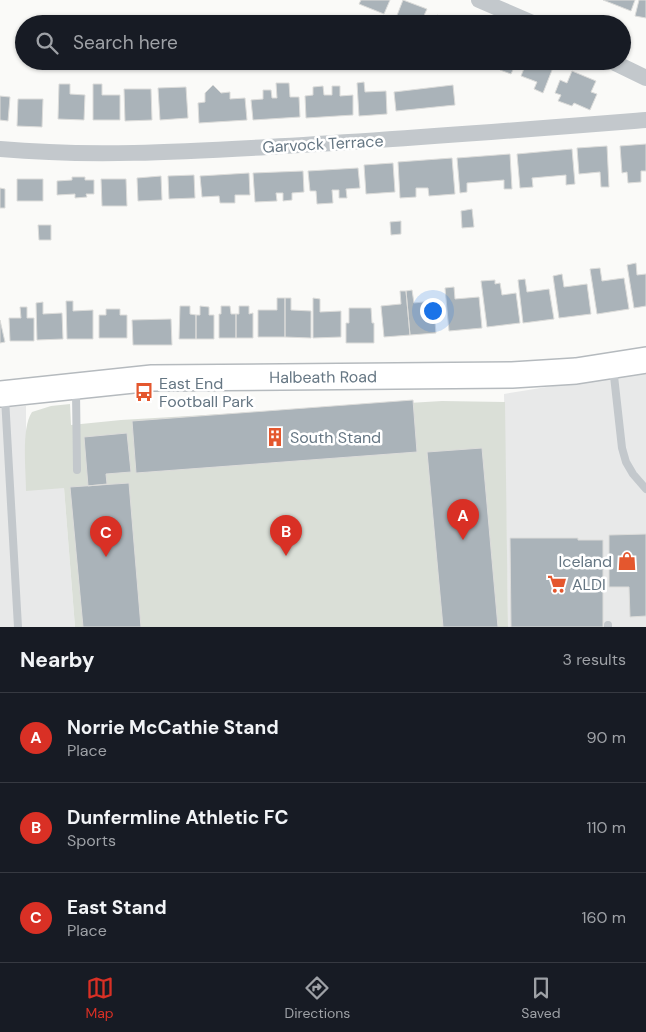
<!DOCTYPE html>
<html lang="en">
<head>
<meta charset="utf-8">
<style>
  :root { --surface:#171b24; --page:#242831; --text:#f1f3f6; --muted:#9ea1a6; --line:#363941; --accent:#d93025 }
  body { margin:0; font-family:"DM Sans",sans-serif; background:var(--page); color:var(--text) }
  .you { position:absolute; left:432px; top:310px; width:18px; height:18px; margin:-12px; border:4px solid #fff; border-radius:50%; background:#1a73e8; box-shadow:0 0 0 8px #1a73e833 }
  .badge { display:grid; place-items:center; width:32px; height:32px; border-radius:50%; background:var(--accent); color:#fff; font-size:16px; font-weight:700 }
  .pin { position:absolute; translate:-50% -41px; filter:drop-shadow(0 1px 2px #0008) }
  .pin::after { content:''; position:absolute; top:26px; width:18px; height:15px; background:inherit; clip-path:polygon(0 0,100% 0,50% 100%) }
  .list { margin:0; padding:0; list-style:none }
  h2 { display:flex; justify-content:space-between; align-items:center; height:65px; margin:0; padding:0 20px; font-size:21px }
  h2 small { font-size:16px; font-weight:400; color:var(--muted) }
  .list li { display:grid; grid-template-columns:32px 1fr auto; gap:15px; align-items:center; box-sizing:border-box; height:90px; padding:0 20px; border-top:1px solid var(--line) }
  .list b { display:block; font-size:19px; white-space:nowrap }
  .list p { margin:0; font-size:16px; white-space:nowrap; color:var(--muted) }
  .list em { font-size:16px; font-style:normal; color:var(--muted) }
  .icon { flex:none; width:28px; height:28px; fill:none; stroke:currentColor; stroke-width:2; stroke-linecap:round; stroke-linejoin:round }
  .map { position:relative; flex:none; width:646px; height:627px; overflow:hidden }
  .search { position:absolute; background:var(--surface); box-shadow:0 1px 4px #0004; left:15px; right:15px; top:15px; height:55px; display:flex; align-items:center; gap:12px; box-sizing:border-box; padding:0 18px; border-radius:28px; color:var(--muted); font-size:19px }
  .sheet { height:335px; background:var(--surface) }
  nav { display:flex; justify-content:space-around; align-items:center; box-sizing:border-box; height:70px; border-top:1px solid var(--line); background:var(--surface); font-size:14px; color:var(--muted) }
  nav a { display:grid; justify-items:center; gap:2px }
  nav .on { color:var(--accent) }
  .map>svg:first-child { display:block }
  .built { fill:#e8e9e9 }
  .green { fill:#dadfd7 }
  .building { fill:#aab3b9; stroke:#dcdcda }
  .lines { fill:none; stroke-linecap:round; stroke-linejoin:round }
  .primary-casing { stroke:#b5babe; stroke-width:28 }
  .service { stroke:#c3c8cc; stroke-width:8 }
  .minor { stroke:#c3c8cc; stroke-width:16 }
  .primary { stroke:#fff; stroke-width:25 }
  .labels { text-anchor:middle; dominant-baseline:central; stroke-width:5; stroke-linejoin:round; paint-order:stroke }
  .street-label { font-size:16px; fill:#657683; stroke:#fff }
  .poi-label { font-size:16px; fill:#657683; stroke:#fff; text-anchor:start }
</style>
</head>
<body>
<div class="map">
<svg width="646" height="627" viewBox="0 0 646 627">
  <rect width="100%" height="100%" fill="#fafaf8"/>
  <path class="built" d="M 646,371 L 646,627 L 508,627 L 504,394 Z
    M 26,406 L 26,439 L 64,488 L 75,627 L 0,627 L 0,407 Z"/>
  <path class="green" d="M 442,401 L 505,402 L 508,627 L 75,627 L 64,488 L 26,491 C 26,471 21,428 32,412 L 51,406 L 70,404 L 71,425 L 121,420 Z"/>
  <path class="building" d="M 361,0 L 390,0 L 384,14 L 359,4 Z
    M 403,0 L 427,9 L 420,24 L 410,24 L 396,18 Z
    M 603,0 L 635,0 L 631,11 Z
    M 639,0 L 646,0 L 646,18 L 635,16 Z
    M 437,15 L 460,24 L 433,24 Z
    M 490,61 L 517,61 L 511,74 L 500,70 L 502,66 Z
    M 527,61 L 546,61 L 554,65 L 543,93 L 534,89 L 537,82 L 521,76 Z
    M 572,71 L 596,81 L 591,92 L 597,94 L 590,110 L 574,103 L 572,106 L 558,101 L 561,95 L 555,93 L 560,80 L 567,83 Z
    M 364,82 L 365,92 L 386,91 L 387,114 L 359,116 L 357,83 Z
    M 276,83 L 289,83 L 290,97 L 299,97 L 300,117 L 253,120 L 251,100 L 263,99 L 263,90 L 271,90 L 272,98 L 277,98 Z
    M 59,84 L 70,84 L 70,94 L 85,95 L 84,120 L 58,119 Z
    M 93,84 L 102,84 L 102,95 L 120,95 L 120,120 L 93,120 Z
    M 213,85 L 221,93 L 230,92 L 230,99 L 245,98 L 247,120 L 199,123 L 198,103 L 205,102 L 205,93 Z
    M 453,85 L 455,105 L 396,111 L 394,92 Z
    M 323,86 L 324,95 L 332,95 L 332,86 L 340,86 L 340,96 L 353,95 L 353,115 L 306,118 L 305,96 L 313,95 L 313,87 Z
    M 186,87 L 188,118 L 160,120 L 158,88 Z
    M 124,89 L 151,89 L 152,120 L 125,121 Z
    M 0,96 L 10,97 L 8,121 L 0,120 Z
    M 18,99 L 43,99 L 42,127 L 17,126 Z
    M 646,144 L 646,171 L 641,171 L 641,182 L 628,183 L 627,172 L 622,173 L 620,146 Z
    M 607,146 L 609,187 L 601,187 L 600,172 L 579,174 L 577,148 Z
    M 572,149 L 575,184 L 566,185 L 566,175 L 532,178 L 533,187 L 520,188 L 517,154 Z
    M 510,154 L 512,189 L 504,189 L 504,180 L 467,183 L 467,192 L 460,193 L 457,158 Z
    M 452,158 L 455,194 L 429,196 L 428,188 L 416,188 L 416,197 L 400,198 L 398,162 Z
    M 393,163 L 395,192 L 366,194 L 364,165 Z
    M 358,168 L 360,188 L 346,189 L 347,198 L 339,198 L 339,190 L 332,190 L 333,203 L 317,204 L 316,191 L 310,191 L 308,171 Z
    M 303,171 L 304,192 L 292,193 L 292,200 L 283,201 L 283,193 L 276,193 L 277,201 L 255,202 L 253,173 Z
    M 249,173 L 250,195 L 235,195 L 235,203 L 220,203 L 219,196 L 202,197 L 200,176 Z
    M 194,175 L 195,198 L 169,199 L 168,176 Z
    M 161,176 L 162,200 L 138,201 L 137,178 Z
    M 72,177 L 85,177 L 85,180 L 94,180 L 94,194 L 86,194 L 87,197 L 75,198 L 75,194 L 57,195 L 57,181 L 72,180 Z
    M 17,179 L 43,179 L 43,201 L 17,201 Z
    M 101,179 L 126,179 L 127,206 L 102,206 Z
    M 0,188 L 5,189 L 5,208 L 0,208 Z
    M 472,209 L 474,227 L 462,228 L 461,211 Z
    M 401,221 L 401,234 L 391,235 L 390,222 Z
    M 38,225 L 51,225 L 51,240 L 39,240 Z
    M 636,263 L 637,275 L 646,274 L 646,306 L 634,308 L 627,265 Z
    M 600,268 L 602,281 L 624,278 L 629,309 L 597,314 L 590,269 Z
    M 562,274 L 564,287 L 587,284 L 591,314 L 559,318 L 553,276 Z
    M 525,279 L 527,292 L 549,289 L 554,319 L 523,323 L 518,280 Z
    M 495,280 L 495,284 L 500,283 L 502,295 L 516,293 L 520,323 L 487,327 L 481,281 Z
    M 454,287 L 455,299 L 479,297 L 482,328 L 449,331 L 445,288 Z
    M 412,290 L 414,303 L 433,301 L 436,333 L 410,335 L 406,291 Z
    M 400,291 L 406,291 L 410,335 L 384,337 L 381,306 L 401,304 Z
    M 277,298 L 285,298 L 285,337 L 258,337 L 258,310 L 277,310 Z
    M 285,298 L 291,298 L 291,310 L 311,311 L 311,338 L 285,337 Z
    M 313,298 L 320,299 L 320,312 L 341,311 L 341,337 L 313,338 Z
    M 66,301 L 73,301 L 73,311 L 93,310 L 93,339 L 67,339 Z
    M 43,302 L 43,314 L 62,313 L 63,339 L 37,340 L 36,303 Z
    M 180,306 L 190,306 L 190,314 L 196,315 L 196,339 L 179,339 Z
    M 200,306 L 209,307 L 209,315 L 214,315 L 214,339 L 196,339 L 196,315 L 200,315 Z
    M 221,306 L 230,306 L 231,314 L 236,314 L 236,338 L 219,338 L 219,314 L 221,314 Z
    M 239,306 L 249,306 L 249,314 L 253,313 L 253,338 L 236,338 L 236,314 L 239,314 Z
    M 20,307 L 27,307 L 27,318 L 34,318 L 34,341 L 10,341 L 9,318 L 21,318 Z
    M 349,308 L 371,308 L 372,323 L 374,323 L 374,343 L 346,343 L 346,323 L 349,323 Z
    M 106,309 L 120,309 L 120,315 L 127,315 L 127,338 L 99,338 L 99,315 L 106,315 Z
    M 171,319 L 172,345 L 133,345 L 132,320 Z
    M 0,320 L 5,342 L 0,343 Z
    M 413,400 L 417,452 L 136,473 L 132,421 Z
    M 127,433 L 131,472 L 106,474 L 107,484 L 88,486 L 84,437 Z
    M 482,448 L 498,627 L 443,627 L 427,452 Z
    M 129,483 L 141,627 L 83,627 L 70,487 Z
    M 646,534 L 646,616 L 630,617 L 629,587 L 609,587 L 609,535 Z
    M 510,538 L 578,538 L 578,540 L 603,540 L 603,627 L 511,627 Z"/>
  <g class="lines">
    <g class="primary-casing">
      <g id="primary">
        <path id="s1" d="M 0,394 L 152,378 L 512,375 L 576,371 L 646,360"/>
      </g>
    </g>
    <path class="service" d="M 613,367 L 622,448 L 626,462 L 633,474 L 646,489
      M 76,391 L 77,470
      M 5,398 L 18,627
      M 608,625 L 608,627"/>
    <path class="minor" d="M 479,0 L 535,24
      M 611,61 L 646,78
      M 0,149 C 89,157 179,152 268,147 C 395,140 520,130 646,120"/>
    <use href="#primary" class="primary"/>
  </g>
  <defs>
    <g id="bus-bare" transform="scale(1.5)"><path d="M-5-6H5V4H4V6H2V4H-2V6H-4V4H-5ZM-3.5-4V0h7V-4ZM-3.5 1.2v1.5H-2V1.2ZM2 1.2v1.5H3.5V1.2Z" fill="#e4572e" stroke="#fff" stroke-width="2.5" paint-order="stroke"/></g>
    <g id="building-bare" transform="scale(1.5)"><path d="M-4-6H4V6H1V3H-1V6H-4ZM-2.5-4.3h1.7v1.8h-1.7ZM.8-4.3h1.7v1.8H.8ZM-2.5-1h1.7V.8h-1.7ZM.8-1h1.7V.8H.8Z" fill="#e4572e" stroke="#fff" stroke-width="2.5" paint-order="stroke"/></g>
    <g id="shop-bare" transform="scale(1.5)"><path d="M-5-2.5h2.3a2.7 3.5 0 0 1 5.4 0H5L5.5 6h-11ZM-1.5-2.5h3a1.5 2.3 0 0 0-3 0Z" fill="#e4572e" stroke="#fff" stroke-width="2.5" paint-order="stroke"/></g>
    <g id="supermarket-bare" transform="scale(1.5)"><path d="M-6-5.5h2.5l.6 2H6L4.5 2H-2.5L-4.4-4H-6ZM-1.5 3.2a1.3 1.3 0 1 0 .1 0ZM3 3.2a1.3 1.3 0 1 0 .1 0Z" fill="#e4572e" stroke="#fff" stroke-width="2.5" paint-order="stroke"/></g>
  </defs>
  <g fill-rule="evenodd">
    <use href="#bus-bare" x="144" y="392"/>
    <use href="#building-bare" x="275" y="437"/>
    <use href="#shop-bare" x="627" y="561"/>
    <use href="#supermarket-bare" x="557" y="584"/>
  </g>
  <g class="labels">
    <g class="street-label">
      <text transform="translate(323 144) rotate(-3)">Garvock Terrace</text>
      <text stroke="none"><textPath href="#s1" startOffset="324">Halbeath Road</textPath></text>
    </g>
    <g class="poi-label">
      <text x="159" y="383">East End<tspan x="159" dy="18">Football Park</tspan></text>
      <text x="290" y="437">South Stand</text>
      <text x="612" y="561" text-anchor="end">Iceland</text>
      <text x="572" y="584">ALDI</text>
    </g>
  </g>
</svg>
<div class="you"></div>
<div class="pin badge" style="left:463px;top:540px">A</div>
<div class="pin badge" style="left:286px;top:556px">B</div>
<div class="pin badge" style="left:106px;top:557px">C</div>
<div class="search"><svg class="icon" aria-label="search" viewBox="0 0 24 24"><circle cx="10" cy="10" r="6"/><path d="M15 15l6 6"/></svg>Search here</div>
</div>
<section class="sheet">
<h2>Nearby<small>3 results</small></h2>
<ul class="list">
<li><span class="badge">A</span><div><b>Norrie McCathie Stand</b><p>Place</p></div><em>90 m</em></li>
<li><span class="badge">B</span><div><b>Dunfermline Athletic FC</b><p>Sports</p></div><em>110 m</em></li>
<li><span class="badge">C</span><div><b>East Stand</b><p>Place</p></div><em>160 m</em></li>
</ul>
</section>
<nav>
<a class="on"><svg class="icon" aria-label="map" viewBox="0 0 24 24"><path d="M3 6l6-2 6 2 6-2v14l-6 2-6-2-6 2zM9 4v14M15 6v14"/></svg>Map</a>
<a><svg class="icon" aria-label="directions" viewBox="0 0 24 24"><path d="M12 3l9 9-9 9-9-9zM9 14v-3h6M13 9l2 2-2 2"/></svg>Directions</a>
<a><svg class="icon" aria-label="saved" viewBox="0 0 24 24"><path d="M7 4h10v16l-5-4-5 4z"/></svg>Saved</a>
</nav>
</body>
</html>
